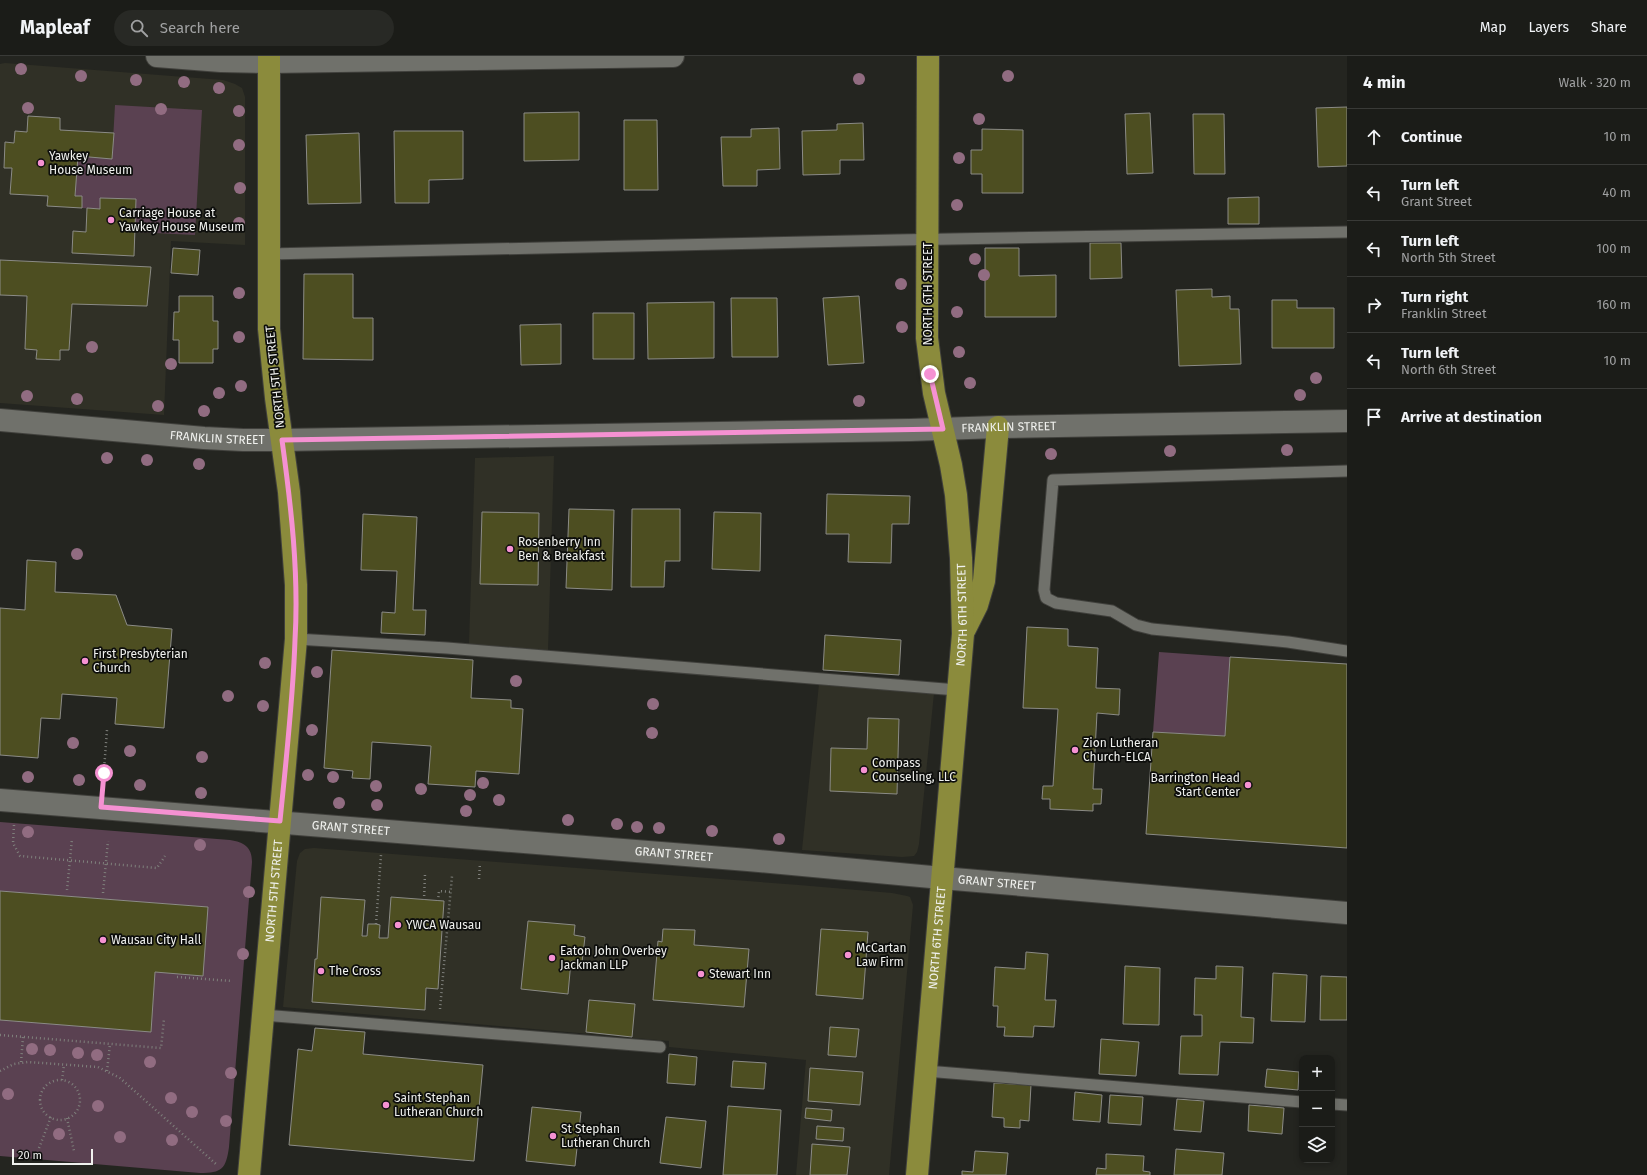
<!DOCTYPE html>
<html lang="en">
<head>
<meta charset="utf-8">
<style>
  :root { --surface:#1b1c18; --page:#282925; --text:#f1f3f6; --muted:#a0a1a2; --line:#393a37 }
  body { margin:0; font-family:"Fira Sans",sans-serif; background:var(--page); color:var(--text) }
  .controls { position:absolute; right:12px; bottom:12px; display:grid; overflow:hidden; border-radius:8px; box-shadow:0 2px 6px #0003 }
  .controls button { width:36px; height:36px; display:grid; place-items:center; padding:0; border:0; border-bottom:1px solid var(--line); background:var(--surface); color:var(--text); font:20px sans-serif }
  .scale { position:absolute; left:12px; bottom:10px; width:81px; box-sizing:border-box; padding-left:4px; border:2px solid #f0f1ee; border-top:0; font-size:11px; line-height:14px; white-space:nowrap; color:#f0f1ee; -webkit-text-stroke:3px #0d0e0c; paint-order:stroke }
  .stop { position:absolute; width:12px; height:12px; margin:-9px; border:3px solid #f591d2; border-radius:50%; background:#fff }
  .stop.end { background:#f591d2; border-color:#fff; box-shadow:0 1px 4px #0008 }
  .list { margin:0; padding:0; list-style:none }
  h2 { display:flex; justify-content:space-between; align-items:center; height:52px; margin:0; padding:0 16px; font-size:17px }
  h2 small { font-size:13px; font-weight:400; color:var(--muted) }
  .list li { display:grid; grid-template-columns:26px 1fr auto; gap:12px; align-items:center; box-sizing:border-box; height:56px; padding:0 16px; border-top:1px solid var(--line) }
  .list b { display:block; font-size:15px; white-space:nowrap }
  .list p { margin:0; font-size:13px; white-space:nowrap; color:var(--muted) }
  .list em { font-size:13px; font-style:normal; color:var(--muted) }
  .icon { flex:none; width:22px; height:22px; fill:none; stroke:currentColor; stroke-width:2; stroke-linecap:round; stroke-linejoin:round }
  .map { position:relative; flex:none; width:1347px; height:1119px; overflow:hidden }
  header { display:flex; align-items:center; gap:24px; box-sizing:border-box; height:56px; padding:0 20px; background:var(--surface); border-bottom:1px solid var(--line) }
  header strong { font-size:19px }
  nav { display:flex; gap:22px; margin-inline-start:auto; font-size:14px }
  .search { width:280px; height:36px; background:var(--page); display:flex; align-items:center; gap:10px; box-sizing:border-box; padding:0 14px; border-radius:22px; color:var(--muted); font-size:15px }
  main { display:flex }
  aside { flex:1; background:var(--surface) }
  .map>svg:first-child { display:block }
  .built { fill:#303026 }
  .green { fill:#5a4151 }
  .building { fill:#4d4e21; stroke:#8b8b86 }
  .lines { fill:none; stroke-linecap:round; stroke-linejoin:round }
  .service-casing { stroke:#40403c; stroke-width:13 }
  .minor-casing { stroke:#40403c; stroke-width:24 }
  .tertiary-casing { stroke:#40403c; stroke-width:24 }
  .primary-casing { stroke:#40403c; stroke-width:24 }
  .path { stroke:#7f807c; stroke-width:2.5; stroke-dasharray:1 3; stroke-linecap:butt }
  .service { stroke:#70716b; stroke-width:11 }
  .minor { stroke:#70716b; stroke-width:22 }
  .tertiary { stroke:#70716b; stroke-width:22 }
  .primary { stroke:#8b8b3c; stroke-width:22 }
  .tree { fill:#916c81 }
  .route { stroke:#f591d2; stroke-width:5 }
  .poi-dot { fill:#f591d2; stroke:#0d0e0c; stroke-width:1.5 }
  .labels { text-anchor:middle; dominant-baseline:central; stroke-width:3.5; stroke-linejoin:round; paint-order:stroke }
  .poi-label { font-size:12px; fill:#f0f1ee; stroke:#0d0e0c; text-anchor:start }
  .street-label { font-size:12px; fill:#f0f1ee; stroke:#0d0e0c }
</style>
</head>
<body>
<header>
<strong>Mapleaf</strong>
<div class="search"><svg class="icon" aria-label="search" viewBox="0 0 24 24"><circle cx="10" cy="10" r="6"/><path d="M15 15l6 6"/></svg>Search here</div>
<nav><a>Map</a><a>Layers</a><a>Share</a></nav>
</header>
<main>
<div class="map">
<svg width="1347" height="1119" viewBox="0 0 1347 1119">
  <rect width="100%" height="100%" fill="#242520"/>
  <path class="built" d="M 5,7 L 223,24 L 235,28 L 242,32 L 245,41 L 245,189 L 171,185 L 164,359 L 0,347 L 0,8 Z
    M 554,400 L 548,594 L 469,588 L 475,402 Z
    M 819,628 L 934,637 L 919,788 L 917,796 L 914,800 L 902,801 L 802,794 Z
    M 314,792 L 799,829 L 892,837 L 907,840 L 910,841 L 913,849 L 889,1119 L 796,1119 L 806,1004 L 669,991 L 669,985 L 283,951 L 297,805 L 300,797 L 305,793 Z"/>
  <path class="green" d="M 115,49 L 202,54 L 195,179 L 134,176 L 136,143 L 100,142 L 100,153 L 82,152 L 82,140 L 75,140 L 78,100 L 112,102 Z
    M 1159,596 L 1230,601 L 1225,680 L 1153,676 Z
    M 0,766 L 230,784 C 244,786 252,791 252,806 L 229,1091 C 226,1113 222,1117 200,1117 L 0,1100 Z"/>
  <path class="building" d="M 1347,51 L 1347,110 L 1318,111 L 1316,52 Z
    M 579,56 L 579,104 L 524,105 L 524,57 Z
    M 1150,57 L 1153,117 L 1127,118 L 1125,58 Z
    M 1193,58 L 1224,58 L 1225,118 L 1194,118 Z
    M 28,60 L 60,62 L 60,74 L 114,77 L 112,103 L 78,100 L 75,140 L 82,140 L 82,152 L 47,150 L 48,140 L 10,138 L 12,112 L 4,112 L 5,86 L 14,87 L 15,75 L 27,76 Z
    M 624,64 L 657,64 L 658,134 L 624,134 Z
    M 863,67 L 864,104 L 840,104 L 840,118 L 803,119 L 802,75 L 837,74 L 837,68 Z
    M 779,72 L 780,113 L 757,114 L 757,130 L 723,130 L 721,81 L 751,81 L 751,73 Z
    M 982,73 L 1023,74 L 1023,137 L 982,137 L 982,118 L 971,118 L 971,94 L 982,94 Z
    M 394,75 L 463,75 L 463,123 L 429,124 L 429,147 L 395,147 Z
    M 359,77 L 361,147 L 308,148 L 306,79 Z
    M 1259,141 L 1259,168 L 1228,168 L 1228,142 Z
    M 100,142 L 136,143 L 134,200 L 72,197 L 73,175 L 86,176 L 87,152 L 100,153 Z
    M 1090,187 L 1121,187 L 1122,222 L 1090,223 Z
    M 173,192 L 200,194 L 198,219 L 171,217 Z
    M 985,192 L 1019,192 L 1019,220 L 1056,219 L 1056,261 L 985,261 Z
    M 0,204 L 151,211 L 147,250 L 72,248 L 69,294 L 60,294 L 60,304 L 36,303 L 37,294 L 25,293 L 27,240 L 0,239 Z
    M 304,218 L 353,218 L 353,262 L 373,262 L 373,304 L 303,303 Z
    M 1212,233 L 1212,241 L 1230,240 L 1230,253 L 1239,253 L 1241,308 L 1179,310 L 1176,234 Z
    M 179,240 L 213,240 L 213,265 L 218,265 L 218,293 L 213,293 L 213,307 L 179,307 L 179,284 L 173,284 L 174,256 L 179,256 Z
    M 859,240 L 864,307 L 828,309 L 823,242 Z
    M 731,242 L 777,242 L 778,301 L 732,301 Z
    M 1272,244 L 1297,244 L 1297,252 L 1334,252 L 1334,292 L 1272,292 Z
    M 714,246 L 714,302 L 648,303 L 647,247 Z
    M 593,257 L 634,257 L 634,303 L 593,303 Z
    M 561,268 L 561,308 L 521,309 L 520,269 Z
    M 827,438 L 910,440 L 909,468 L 892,468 L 891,507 L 848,506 L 849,478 L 826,478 Z
    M 569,453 L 614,454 L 612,534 L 566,532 Z
    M 632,453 L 680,453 L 680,505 L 665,505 L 664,531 L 631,531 Z
    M 482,456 L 539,457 L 538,529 L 480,528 Z
    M 714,456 L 761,457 L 760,515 L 712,513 Z
    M 363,458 L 417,461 L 413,554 L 426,554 L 425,579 L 381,577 L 382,556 L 395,557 L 397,515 L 361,514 Z
    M 27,504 L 56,506 L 55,536 L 116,539 L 127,569 L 172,573 L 164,672 L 115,668 L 117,642 L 62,638 L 60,663 L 41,662 L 38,702 L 0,699 L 0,552 L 25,554 Z
    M 1027,571 L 1068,573 L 1068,590 L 1098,592 L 1096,632 L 1120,633 L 1119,659 L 1097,657 L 1093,733 L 1102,733 L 1101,748 L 1093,748 L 1093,755 L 1050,753 L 1050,743 L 1042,743 L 1043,730 L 1053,730 L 1058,653 L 1023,652 Z
    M 825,579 L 901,584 L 899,619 L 823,614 Z
    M 332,594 L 473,604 L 471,642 L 511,644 L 511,652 L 523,653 L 519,718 L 476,715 L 475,731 L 428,728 L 431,690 L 372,686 L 370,723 L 352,722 L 353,715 L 324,712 Z
    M 1230,601 L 1347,608 L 1347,792 L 1146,778 L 1153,676 L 1225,680 Z
    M 868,662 L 899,663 L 897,738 L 830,735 L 831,692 L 867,693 Z
    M 0,835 L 208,851 L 203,920 L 155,916 L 151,976 L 0,964 Z
    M 321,841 L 365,844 L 362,880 L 367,880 L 368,868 L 376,868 L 380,869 L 379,882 L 388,882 L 391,841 L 444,845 L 438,933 L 426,932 L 425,954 L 312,946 L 315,903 L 317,903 Z
    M 528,865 L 575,869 L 574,879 L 585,881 L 582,906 L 571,905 L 568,938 L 521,933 Z
    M 663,873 L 695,874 L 694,889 L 749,893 L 744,951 L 653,944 L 658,885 L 662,886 Z
    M 821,873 L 868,876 L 863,943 L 816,939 Z
    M 1026,896 L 1048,898 L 1045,944 L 1056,944 L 1054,971 L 1034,970 L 1033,981 L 1004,980 L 1005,971 L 997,971 L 998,950 L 993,950 L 995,911 L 1025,913 Z
    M 1125,910 L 1160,912 L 1159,969 L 1123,968 Z
    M 1216,910 L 1243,911 L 1241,961 L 1254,962 L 1253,987 L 1220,986 L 1218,1019 L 1179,1018 L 1181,980 L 1202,980 L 1202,959 L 1194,959 L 1195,922 L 1216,923 Z
    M 1273,917 L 1307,919 L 1305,966 L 1271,965 Z
    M 1321,920 L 1347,921 L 1347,964 L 1320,964 Z
    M 589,944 L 635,948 L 632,981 L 586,976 Z
    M 830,971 L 859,973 L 856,1001 L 828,999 Z
    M 315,972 L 365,976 L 363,998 L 483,1009 L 474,1105 L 289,1089 L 298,993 L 312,995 Z
    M 1101,983 L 1139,986 L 1136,1020 L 1099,1018 Z
    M 669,998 L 697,1001 L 695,1029 L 667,1027 Z
    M 733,1005 L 766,1007 L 764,1033 L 731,1031 Z
    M 810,1012 L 863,1016 L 860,1049 L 808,1045 Z
    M 1267,1013 L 1299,1016 L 1298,1034 L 1265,1031 Z
    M 994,1027 L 1031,1029 L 1029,1065 L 1020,1064 L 1020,1072 L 1004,1071 L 1004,1062 L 992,1061 Z
    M 1075,1036 L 1102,1039 L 1100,1066 L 1073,1064 Z
    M 1110,1039 L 1143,1041 L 1141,1069 L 1108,1067 Z
    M 1177,1043 L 1204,1045 L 1201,1076 L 1174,1074 Z
    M 1249,1049 L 1284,1052 L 1282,1078 L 1248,1075 Z
    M 728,1050 L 781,1054 L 777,1119 L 723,1119 Z
    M 532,1051 L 581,1056 L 575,1110 L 526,1105 Z
    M 806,1052 L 832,1054 L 831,1065 L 805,1062 Z
    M 666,1061 L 706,1065 L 701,1112 L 660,1107 Z
    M 817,1070 L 844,1072 L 843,1085 L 816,1083 Z
    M 812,1088 L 850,1091 L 847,1119 L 810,1119 Z
    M 1176,1093 L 1224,1097 L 1222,1119 L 1174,1119 Z
    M 975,1095 L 1008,1097 L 1006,1119 L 962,1119 L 962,1115 L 973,1116 Z
    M 1106,1098 L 1144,1100 L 1143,1115 L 1150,1116 L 1150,1119 L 1096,1119 L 1097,1112 L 1106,1113 Z"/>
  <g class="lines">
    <g class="service-casing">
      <path id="service" d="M 269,198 L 896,184 L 1347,176
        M 1347,415 L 1053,424 L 1044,534 L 1046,542 L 1056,547 L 1112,555 L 1136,569 L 1152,573 L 1288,586 L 1347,595
        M 296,583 L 447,592 L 957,634
        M 263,959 L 660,991
        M 926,1015 L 1302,1046
        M 1332,1048 L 1347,1049"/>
    </g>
    <g class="minor-casing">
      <g id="minor">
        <path id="s1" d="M 0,364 L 204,382 L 243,384 L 282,384"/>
        <path id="s2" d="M 942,822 L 1347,857"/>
      </g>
    </g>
    <g class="tertiary-casing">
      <g id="tertiary">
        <path d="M 157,0 L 221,5 L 269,6 L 673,0"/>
        <path id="s3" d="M 282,384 L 910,374 L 998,371 L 1347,365"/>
        <path id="s4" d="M 0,744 L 748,804 L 942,822"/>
      </g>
    </g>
    <g class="primary-casing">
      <g id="primary">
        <path d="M 965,573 L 977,549 L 984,525 L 998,371"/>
        <path id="s5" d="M 249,1119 L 296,583 L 296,529 L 289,436 L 276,342 L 269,273 L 269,0"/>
        <path id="s6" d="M 917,1119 L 963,578 L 961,502 L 956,439 L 951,409 L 934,337 L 927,282 L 928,0"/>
      </g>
    </g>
    <path class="path" d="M 103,727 L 107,674
      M 14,769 L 13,787 L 20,800 L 157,812 L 165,800
      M 479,823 L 480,807
      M 67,834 L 72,783
      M 103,837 L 108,785
      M 424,844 L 425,818
      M 438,845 L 439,835 L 451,836
      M 376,868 L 381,799
      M 177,921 L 232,925
      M 440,953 L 452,820
      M 0,979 L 161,992 L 164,963
      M 21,1006 L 23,981
      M 0,1015 L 14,1008 L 28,1006 L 98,1011 L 120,1022 L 216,1108
      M 107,1015 L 110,988
      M 62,1024 L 64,1009
      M40 1044a20 20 0 1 1 40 0a20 20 0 1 1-40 0Z
      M 67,1062 L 74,1095
      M 39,1092 L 51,1061"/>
    <use href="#service" class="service"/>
    <use href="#minor" class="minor"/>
    <use href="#tertiary" class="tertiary"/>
    <use href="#primary" class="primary"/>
  </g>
  <g class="tree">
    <circle cx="21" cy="13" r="6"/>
    <circle cx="81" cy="20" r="6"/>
    <circle cx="1008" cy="20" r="6"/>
    <circle cx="859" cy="23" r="6"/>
    <circle cx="136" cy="24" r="6"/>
    <circle cx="184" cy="26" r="6"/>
    <circle cx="219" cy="32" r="6"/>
    <circle cx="28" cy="52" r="6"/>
    <circle cx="161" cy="53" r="6"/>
    <circle cx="239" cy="55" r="6"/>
    <circle cx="979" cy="63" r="6"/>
    <circle cx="239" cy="89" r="6"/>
    <circle cx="959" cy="102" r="6"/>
    <circle cx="240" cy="132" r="6"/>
    <circle cx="957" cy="149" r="6"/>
    <circle cx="239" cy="167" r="6"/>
    <circle cx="975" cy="203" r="6"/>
    <circle cx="984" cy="219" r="6"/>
    <circle cx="901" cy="228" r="6"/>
    <circle cx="239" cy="237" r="6"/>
    <circle cx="957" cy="256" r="6"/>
    <circle cx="902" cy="271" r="6"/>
    <circle cx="239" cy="281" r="6"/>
    <circle cx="92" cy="291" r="6"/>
    <circle cx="959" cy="296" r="6"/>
    <circle cx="171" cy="308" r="6"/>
    <circle cx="1316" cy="322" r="6"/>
    <circle cx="970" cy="327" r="6"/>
    <circle cx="241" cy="330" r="6"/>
    <circle cx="219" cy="337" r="6"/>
    <circle cx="1300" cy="339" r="6"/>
    <circle cx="27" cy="340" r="6"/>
    <circle cx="77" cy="343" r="6"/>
    <circle cx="859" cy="345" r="6"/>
    <circle cx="158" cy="350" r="6"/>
    <circle cx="204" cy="355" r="6"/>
    <circle cx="1287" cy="394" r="6"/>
    <circle cx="1170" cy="395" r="6"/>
    <circle cx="1051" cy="398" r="6"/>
    <circle cx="107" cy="402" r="6"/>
    <circle cx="147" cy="404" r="6"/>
    <circle cx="199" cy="408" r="6"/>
    <circle cx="77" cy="498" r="6"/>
    <circle cx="265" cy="607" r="6"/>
    <circle cx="317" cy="616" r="6"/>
    <circle cx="516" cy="625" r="6"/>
    <circle cx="228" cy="640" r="6"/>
    <circle cx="653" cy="648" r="6"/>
    <circle cx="263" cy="650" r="6"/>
    <circle cx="312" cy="674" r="6"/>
    <circle cx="652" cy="677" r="6"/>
    <circle cx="73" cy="687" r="6"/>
    <circle cx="130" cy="695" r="6"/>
    <circle cx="202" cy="701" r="6"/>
    <circle cx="308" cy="719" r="6"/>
    <circle cx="28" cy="721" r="6"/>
    <circle cx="333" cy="721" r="6"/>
    <circle cx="79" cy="724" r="6"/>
    <circle cx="483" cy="727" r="6"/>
    <circle cx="140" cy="729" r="6"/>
    <circle cx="376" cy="730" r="6"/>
    <circle cx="421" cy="733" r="6"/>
    <circle cx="201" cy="737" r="6"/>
    <circle cx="470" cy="739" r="6"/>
    <circle cx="499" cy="744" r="6"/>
    <circle cx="339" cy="747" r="6"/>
    <circle cx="377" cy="749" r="6"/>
    <circle cx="466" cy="755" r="6"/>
    <circle cx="568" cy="764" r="6"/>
    <circle cx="617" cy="768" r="6"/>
    <circle cx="637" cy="771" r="6"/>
    <circle cx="659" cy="772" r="6"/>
    <circle cx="712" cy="775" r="6"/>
    <circle cx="28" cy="776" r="6"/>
    <circle cx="779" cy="783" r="6"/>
    <circle cx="200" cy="789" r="6"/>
    <circle cx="249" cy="836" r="6"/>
    <circle cx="243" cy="898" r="6"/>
    <circle cx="32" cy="993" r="6"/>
    <circle cx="50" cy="994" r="6"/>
    <circle cx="78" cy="997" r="6"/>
    <circle cx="97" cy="999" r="6"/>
    <circle cx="150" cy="1006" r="6"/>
    <circle cx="231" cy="1017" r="6"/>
    <circle cx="8" cy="1038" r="6"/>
    <circle cx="171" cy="1042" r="6"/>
    <circle cx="98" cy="1050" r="6"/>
    <circle cx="192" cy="1056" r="6"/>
    <circle cx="226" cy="1065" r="6"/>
    <circle cx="59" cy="1078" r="6"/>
    <circle cx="120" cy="1081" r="6"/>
    <circle cx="172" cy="1084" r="6"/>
  </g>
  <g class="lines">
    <path class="route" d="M 104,717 L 101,751 L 280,765 C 286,705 293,644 295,584 C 299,517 291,450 282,384 L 943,373 L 930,318"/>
  </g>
  <g class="poi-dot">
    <circle cx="41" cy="107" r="4"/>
    <circle cx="111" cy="164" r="4"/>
    <circle cx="510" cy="493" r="4"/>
    <circle cx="85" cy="605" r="4"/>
    <circle cx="1075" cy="694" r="4"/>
    <circle cx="864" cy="714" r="4"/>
    <circle cx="1248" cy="729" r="4"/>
    <circle cx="398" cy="869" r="4"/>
    <circle cx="103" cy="884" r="4"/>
    <circle cx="848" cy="899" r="4"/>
    <circle cx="552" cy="902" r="4"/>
    <circle cx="321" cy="915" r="4"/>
    <circle cx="701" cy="918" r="4"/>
    <circle cx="386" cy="1049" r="4"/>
    <circle cx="553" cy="1080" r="4"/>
  </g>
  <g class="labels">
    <g class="poi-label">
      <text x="49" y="100">Yawkey<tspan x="49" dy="14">House Museum</tspan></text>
      <text x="119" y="157">Carriage House at<tspan x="119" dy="14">Yawkey House Museum</tspan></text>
      <text x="518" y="486">Rosenberry Inn<tspan x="518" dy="14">Ben &amp; Breakfast</tspan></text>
      <text x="93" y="598">First Presbyterian<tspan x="93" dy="14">Church</tspan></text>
      <text x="1083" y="687">Zion Lutheran<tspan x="1083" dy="14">Church-ELCA</tspan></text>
      <text x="872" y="707">Compass<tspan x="872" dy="14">Counseling, LLC</tspan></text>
      <text x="1240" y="722" text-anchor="end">Barrington Head<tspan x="1240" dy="14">Start Center</tspan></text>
      <text x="406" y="869">YWCA Wausau</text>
      <text x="111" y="884">Wausau City Hall</text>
      <text x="856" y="892">McCartan<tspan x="856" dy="14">Law Firm</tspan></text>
      <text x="560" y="895">Eaton John Overbey<tspan x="560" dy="14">Jackman LLP</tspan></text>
      <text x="329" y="915">The Cross</text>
      <text x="709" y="918">Stewart Inn</text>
      <text x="394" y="1042">Saint Stephan<tspan x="394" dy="14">Lutheran Church</tspan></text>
      <text x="561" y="1073">St Stephan<tspan x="561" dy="14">Lutheran Church</tspan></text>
    </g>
    <g class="street-label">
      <text transform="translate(928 238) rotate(-90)">NORTH 6TH STREET</text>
      <text transform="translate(275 321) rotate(-96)">NORTH 5TH STREET</text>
      <text stroke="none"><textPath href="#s3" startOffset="727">FRANKLIN STREET</textPath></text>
      <text stroke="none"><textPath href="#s1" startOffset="218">FRANKLIN STREET</textPath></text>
      <text stroke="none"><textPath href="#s6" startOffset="562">NORTH 6TH STREET</textPath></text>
      <text stroke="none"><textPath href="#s4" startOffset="352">GRANT STREET</textPath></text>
      <text stroke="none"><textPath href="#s4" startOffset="676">GRANT STREET</textPath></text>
      <text stroke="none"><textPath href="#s2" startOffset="55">GRANT STREET</textPath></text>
      <text stroke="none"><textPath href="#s5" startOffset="285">NORTH 5TH STREET</textPath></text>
      <text stroke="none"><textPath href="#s6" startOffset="238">NORTH 6TH STREET</textPath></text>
    </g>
  </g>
</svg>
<div class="controls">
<button>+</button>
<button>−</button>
<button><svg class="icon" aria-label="layers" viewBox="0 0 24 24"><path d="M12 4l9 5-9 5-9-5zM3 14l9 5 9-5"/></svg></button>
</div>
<div class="scale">20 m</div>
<div class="stop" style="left:104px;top:717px"></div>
<div class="stop end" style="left:930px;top:318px"></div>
</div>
<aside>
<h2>4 min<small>Walk · 320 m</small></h2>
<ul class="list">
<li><svg class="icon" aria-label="ahead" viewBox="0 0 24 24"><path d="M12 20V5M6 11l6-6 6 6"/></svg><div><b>Continue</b></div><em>10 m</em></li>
<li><svg class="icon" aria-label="left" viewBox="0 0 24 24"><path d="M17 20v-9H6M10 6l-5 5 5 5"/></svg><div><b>Turn left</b><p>Grant Street</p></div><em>40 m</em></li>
<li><svg class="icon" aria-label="left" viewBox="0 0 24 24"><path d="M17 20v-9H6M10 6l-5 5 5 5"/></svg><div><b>Turn left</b><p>North 5th Street</p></div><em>100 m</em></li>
<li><svg class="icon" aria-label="right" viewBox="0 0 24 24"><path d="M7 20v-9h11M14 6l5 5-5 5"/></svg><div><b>Turn right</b><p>Franklin Street</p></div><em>160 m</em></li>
<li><svg class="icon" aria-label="left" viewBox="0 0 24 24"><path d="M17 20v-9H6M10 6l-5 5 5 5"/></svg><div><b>Turn left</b><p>North 6th Street</p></div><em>10 m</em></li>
<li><svg class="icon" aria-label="arrive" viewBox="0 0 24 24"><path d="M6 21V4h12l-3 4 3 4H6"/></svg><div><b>Arrive at destination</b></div></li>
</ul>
</aside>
</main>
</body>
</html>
